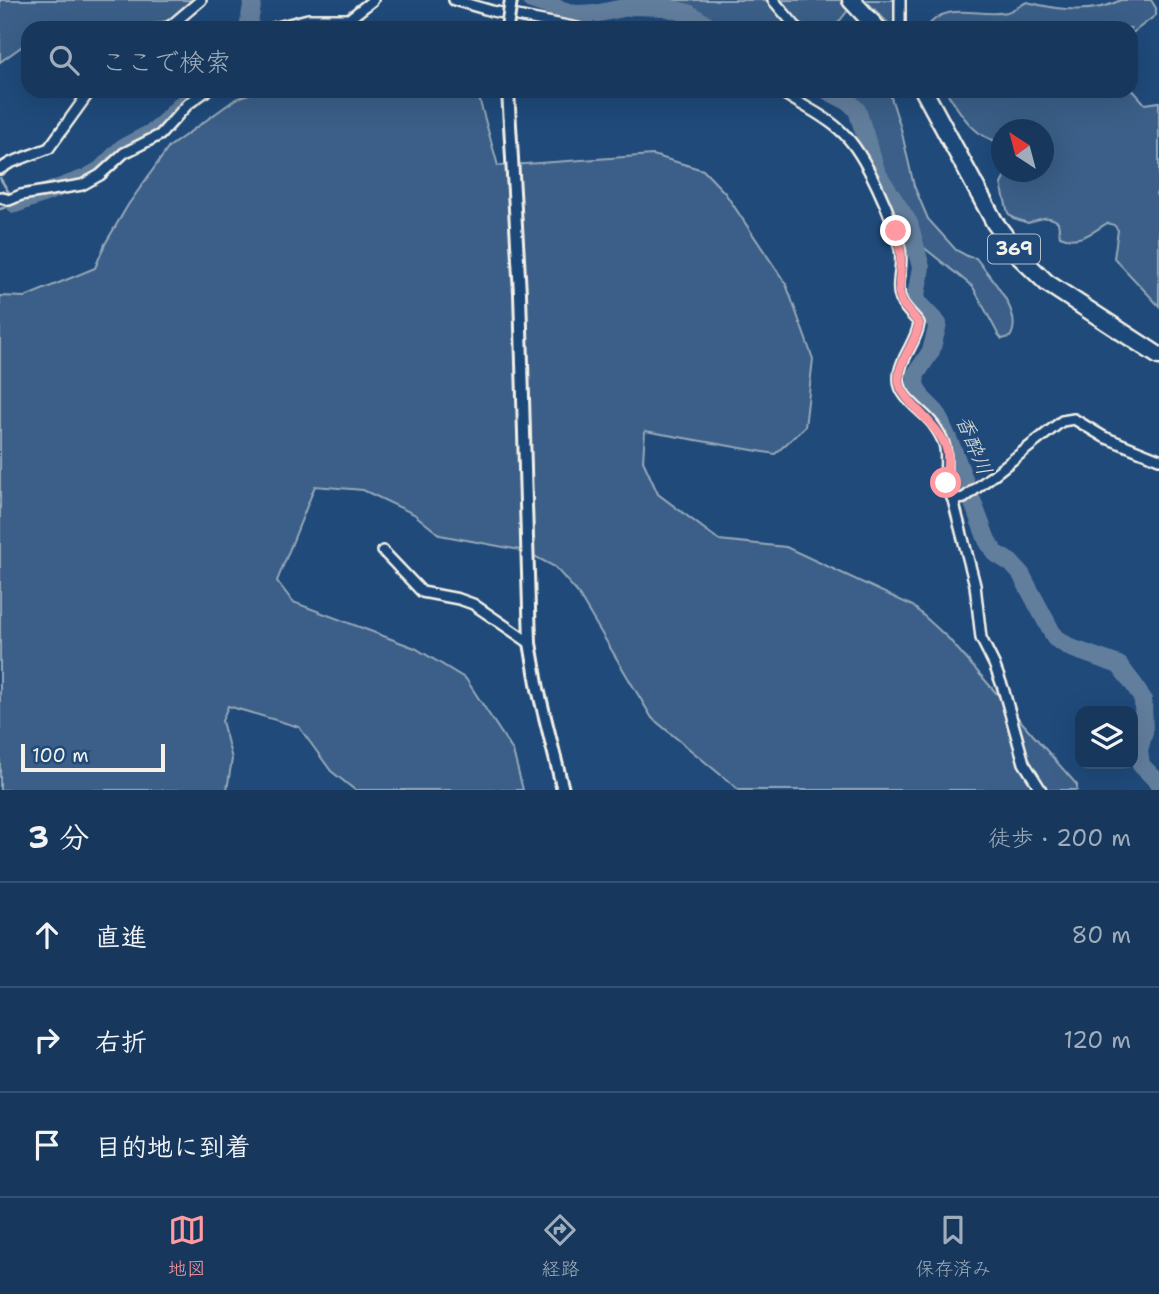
<!DOCTYPE html>
<html lang="ja">
<head>
<meta charset="utf-8">
<style>
  :root { --surface:#17385c; --page:#203f62; --text:#f1f3f6; --muted:#9eacbb; --line:#365272; --accent:#ff9aa2 }
  body { margin:0; font-family:"Shantell Sans","Klee One",sans-serif; background:var(--page); color:var(--text) }
  .controls { position:absolute; right:21px; bottom:21px; display:grid; overflow:hidden; border-radius:14px; box-shadow:0 7px 28px #0002 }
  .controls button { width:63px; height:63px; display:grid; place-items:center; padding:0; border:0; border-bottom:2px solid var(--line); background:var(--surface); color:var(--text); font:35px sans-serif }
  .compass { position:absolute; left:991px; top:119px; width:63px; height:63px; border-radius:50%; background:var(--surface); box-shadow:0 7px 28px #0002; rotate:324deg }
  .scale { position:absolute; left:21px; bottom:18px; width:144px; box-sizing:border-box; padding-left:7px; border:4px solid #f4f1e8; border-top:0; font-size:19px; line-height:24px; white-space:nowrap; color:#f4f1e8; -webkit-text-stroke:5px #1f4a7a; paint-order:stroke }
  .stop { position:absolute; width:21px; height:21px; margin:-16px; border:5px solid #ff9aa2; border-radius:50%; background:#fff }
  .stop.end { background:#ff9aa2; border-color:#fff; box-shadow:0 2px 7px #0008 }
  .list { margin:0; padding:0; list-style:none }
  h2 { display:flex; justify-content:space-between; align-items:center; height:91px; margin:0; padding:0 28px; font-size:30px }
  h2 small { font-size:23px; font-weight:400; color:var(--muted) }
  .list li { display:grid; grid-template-columns:46px 1fr auto; gap:21px; align-items:center; box-sizing:border-box; height:105px; padding:0 28px; border-top:2px solid var(--line) }
  .list b { display:block; font-size:26px; white-space:nowrap }
  .list em { font-size:23px; font-style:normal; color:var(--muted) }
  .icon { flex:none; width:38px; height:38px; fill:none; stroke:currentColor; stroke-width:2; stroke-linecap:round; stroke-linejoin:round }
  .map { position:relative; flex:none; width:1159px; height:790px; overflow:hidden }
  .search { position:absolute; background:var(--surface); box-shadow:0 7px 28px #0002; left:21px; right:21px; top:21px; height:77px; display:flex; align-items:center; gap:18px; box-sizing:border-box; padding:0 24px; border-radius:21px; color:var(--muted); font-size:26px }
  .sheet { height:406px; background:var(--surface) }
  nav { display:flex; justify-content:space-around; align-items:center; box-sizing:border-box; height:98px; border-top:2px solid var(--line); background:var(--surface); font-size:19px; color:var(--muted) }
  nav a { display:grid; justify-items:center; gap:4px }
  nav .on { color:var(--accent) }
  .map>svg:first-child { display:block }
  .green { fill:#3a5f88; stroke:#97a8b8; stroke-width:2 }
  .lines { fill:none; stroke-linecap:round; stroke-linejoin:round }
  .stream { stroke:#9cacbb; stroke-width:2.5 }
  .river { stroke:#627e9d; stroke-width:18 }
  .minor-casing { stroke:#f4f1e8; stroke-width:14 }
  .tertiary-casing { stroke:#f4f1e8; stroke-width:16 }
  .trunk-casing { stroke:#f4f1e8; stroke-width:21 }
  .minor { stroke:#1f4a7a; stroke-width:9 }
  .tertiary { stroke:#1f4a7a; stroke-width:10 }
  .trunk { stroke:#1f4a7a; stroke-width:16 }
  .tertiary-bridge-casing { stroke:#f4f1e8; stroke-width:16; stroke-linecap:butt }
  .tertiary-bridge { stroke:#1f4a7a; stroke-width:10 }
  .route { stroke:#ff9aa2; stroke-width:9 }
  .labels { text-anchor:middle; dominant-baseline:central; stroke-width:5; stroke-linejoin:round; paint-order:stroke }
  .shield { fill:#1f4a7a; stroke:#b4bfc7; stroke-width:2 }
  .shield-label { font-size:18px; font-weight:bold; fill:#f4f1e8 }
  .water-label { font-size:21px; font-style:italic; fill:#dee0dd; stroke:#1f4a7a }
</style>
</head>
<body>
<div class="map">
<svg width="1159" height="790" viewBox="0 0 1159 790">
  <rect width="100%" height="100%" fill="#1f4a7a"/>
  <filter id="ink" filterUnits="userSpaceOnUse"><feTurbulence type="fractalNoise" baseFrequency=".0143" numOctaves="2"/><feDisplacementMap in="SourceGraphic" scale="14" xChannelSelector="R" yChannelSelector="G"/><feConvolveMatrix kernelMatrix="1 2 1 2 8 2 1 2 1" color-interpolation-filters="sRGB"/></filter>
  <g filter="url(#ink)">
    <path class="green" d="M 0,0 L 202,0 L 177,18 L 137,28 L 65,26 L 28,28 L 28,42 L 0,62 Z
      M 671,0 L 841,0 L 849,9 L 834,28 L 723,28 Z
      M 865,0 L 894,0 L 896,28 L 893,28 Z
      M 1121,0 L 1151,0 L 1156,8 L 1156,15 L 1131,34 L 1131,28 L 927,28 C 944,0 981,18 1007,12 C 1013,10 1021,5 1027,2 C 1057,10 1092,15 1121,0 Z
      M 1131,88 L 1145,104 L 1159,102 L 1159,190 L 1156,194 L 1159,199 L 1159,306 L 1114,258 L 1118,230 L 1114,225 L 1107,223 C 1092,233 1078,244 1060,236 L 1058,222 C 1047,214 1040,219 1028,223 L 1013,218 L 1008,213 L 1001,184 L 1007,172 L 1044,172 L 1044,130 L 1002,130 L 1001,142 C 973,138 960,112 946,91 L 1131,91 Z
      M 256,91 L 477,91 L 498,166 L 653,155 L 703,170 L 725,193 L 786,284 L 813,359 L 805,427 L 775,454 L 645,431 L 643,461 L 658,494 L 719,540 L 786,547 L 913,606 L 948,638 L 1077,785 L 1077,790 L 739,790 L 652,718 L 577,592 L 555,567 L 525,551 L 440,535 L 414,514 L 363,490 L 315,486 L 277,581 L 293,602 L 415,648 L 466,679 L 513,751 L 523,790 L 355,790 L 331,771 L 299,727 L 228,706 L 222,721 L 232,759 L 227,790 L 0,790 L 0,296 L 25,297 L 95,268 L 105,244 L 128,205 L 169,147 L 236,99 Z
      M 844,91 L 889,91 L 901,129 L 914,186 L 928,219 L 956,250 L 969,257 L 976,258 C 990,277 1025,314 1010,337 L 1002,339 L 998,334 L 973,287 L 922,246 L 906,210 L 881,167 L 859,102 L 854,96 Z"/>
    <g class="lines">
      <path class="stream" d="M 0,178 L 11,196
        M 0,209 L 15,204 L 14,202"/>
      <path class="river" d="M 531,0 L 575,14 L 599,13 L 633,6 L 664,7 L 688,13 L 712,28
        M 248,28 L 253,0
        M 828,91 L 849,102 L 857,110 L 877,173 L 909,223 L 921,267 L 916,296 L 918,303 L 938,324 L 931,351 L 916,374 L 915,385 L 922,398 L 936,412 L 953,450 L 987,540 L 995,553 L 1011,563 L 1021,574 L 1055,638 L 1071,648 L 1119,665 L 1135,686 L 1143,700 L 1144,732 L 1139,750 L 1141,765 L 1159,783
        M 15,204 L 86,178 L 100,170 L 122,148 L 155,131 L 186,100"/>
      <g class="minor-casing">
        <path id="minor" d="M 454,0 L 492,11 L 578,28
          M 773,0 L 797,28
          M 168,28 L 201,0
          M 273,28 L 308,19 L 349,19 L 373,0
          M 900,28 L 900,0
          M 780,91 C 800,105 825,115 843,133 C 866,155 893,218 900,249 C 904,266 894,287 902,302 C 906,310 914,316 919,323 C 917,342 899,359 899,378 C 898,398 923,410 933,424 C 951,448 944,455 946,480 C 946,487 950,494 953,500 L 964,498 L 1062,421 L 1074,419 L 1104,437 L 1159,459
          M 0,169 L 10,163 L 49,148 L 90,91
          M 0,197 L 9,200 L 21,195 L 82,185 L 100,175 L 124,153 L 160,135 L 188,104 L 206,91
          M 953,500 L 975,585 L 981,638 L 994,664 L 1003,688 L 1024,763 L 1041,790
          M 383,551 L 422,592 L 459,599 L 473,604 L 530,643"/>
      </g>
      <g class="tertiary-casing">
        <path id="tertiary" d="M 508,91 L 520,293 L 530,643 L 538,689 L 563,790"/>
      </g>
      <g class="trunk-casing">
        <path id="trunk" d="M 851,0 L 877,28
          M 924,91 L 995,223 L 1021,258 L 1047,283 L 1159,356"/>
      </g>
      <use href="#minor" class="minor"/>
      <use href="#tertiary" class="tertiary"/>
      <use href="#trunk" class="trunk"/>
      <g class="tertiary-bridge-casing">
        <path id="tertiary-bridge" d="M 507,28 L 511,0"/>
      </g>
      <use href="#tertiary-bridge" class="tertiary-bridge"/>
    </g>
  </g>
  <g class="lines" filter="url(#ink)">
    <path class="route" d="M 896,231 L 901,254 L 899,292 L 902,303 L 919,323 C 917,343 899,359 899,379 C 899,401 940,423 947,450 C 949,460 946,473 946,483"/>
  </g>
  <g class="labels">
    <rect class="shield" x="988" y="234.5" width="52" height="29" rx="5"/>
    <g class="shield-label">
      <text x="1014" y="249">369</text>
    </g>
    <g class="water-label">
      <text transform="translate(974 445) rotate(68)">香酔川</text>
    </g>
  </g>
</svg>
<div class="controls">
<button><svg class="icon" aria-label="layers" viewBox="0 0 24 24"><path d="M12 4l9 5-9 5-9-5zM3 14l9 5 9-5"/></svg></button>
</div>
<svg class="compass" viewBox="-18 -18 36 36"><path d="M0-13l5 13h-10z" fill="#e53935"/><path d="M0 13l5-13h-10z" fill="#9eacbb"/></svg>
<div class="scale">100 m</div>
<div class="stop" style="left:946px;top:483px"></div>
<div class="stop end" style="left:896px;top:231px"></div>
<div class="search"><svg class="icon" aria-label="search" viewBox="0 0 24 24"><circle cx="10" cy="10" r="6"/><path d="M15 15l6 6"/></svg>ここで検索</div>
</div>
<section class="sheet">
<h2>3 分<small>徒歩 · 200 m</small></h2>
<ul class="list">
<li><svg class="icon" aria-label="ahead" viewBox="0 0 24 24"><path d="M12 20V5M6 11l6-6 6 6"/></svg><div><b>直進</b></div><em>80 m</em></li>
<li><svg class="icon" aria-label="right" viewBox="0 0 24 24"><path d="M7 20v-9h11M14 6l5 5-5 5"/></svg><div><b>右折</b></div><em>120 m</em></li>
<li><svg class="icon" aria-label="arrive" viewBox="0 0 24 24"><path d="M6 21V4h12l-3 4 3 4H6"/></svg><div><b>目的地に到着</b></div></li>
</ul>
</section>
<nav>
<a class="on"><svg class="icon" aria-label="map" viewBox="0 0 24 24"><path d="M3 6l6-2 6 2 6-2v14l-6 2-6-2-6 2zM9 4v14M15 6v14"/></svg>地図</a>
<a><svg class="icon" aria-label="directions" viewBox="0 0 24 24"><path d="M12 3l9 9-9 9-9-9zM9 14v-3h6M13 9l2 2-2 2"/></svg>経路</a>
<a><svg class="icon" aria-label="saved" viewBox="0 0 24 24"><path d="M7 4h10v16l-5-4-5 4z"/></svg>保存済み</a>
</nav>
</body>
</html>
